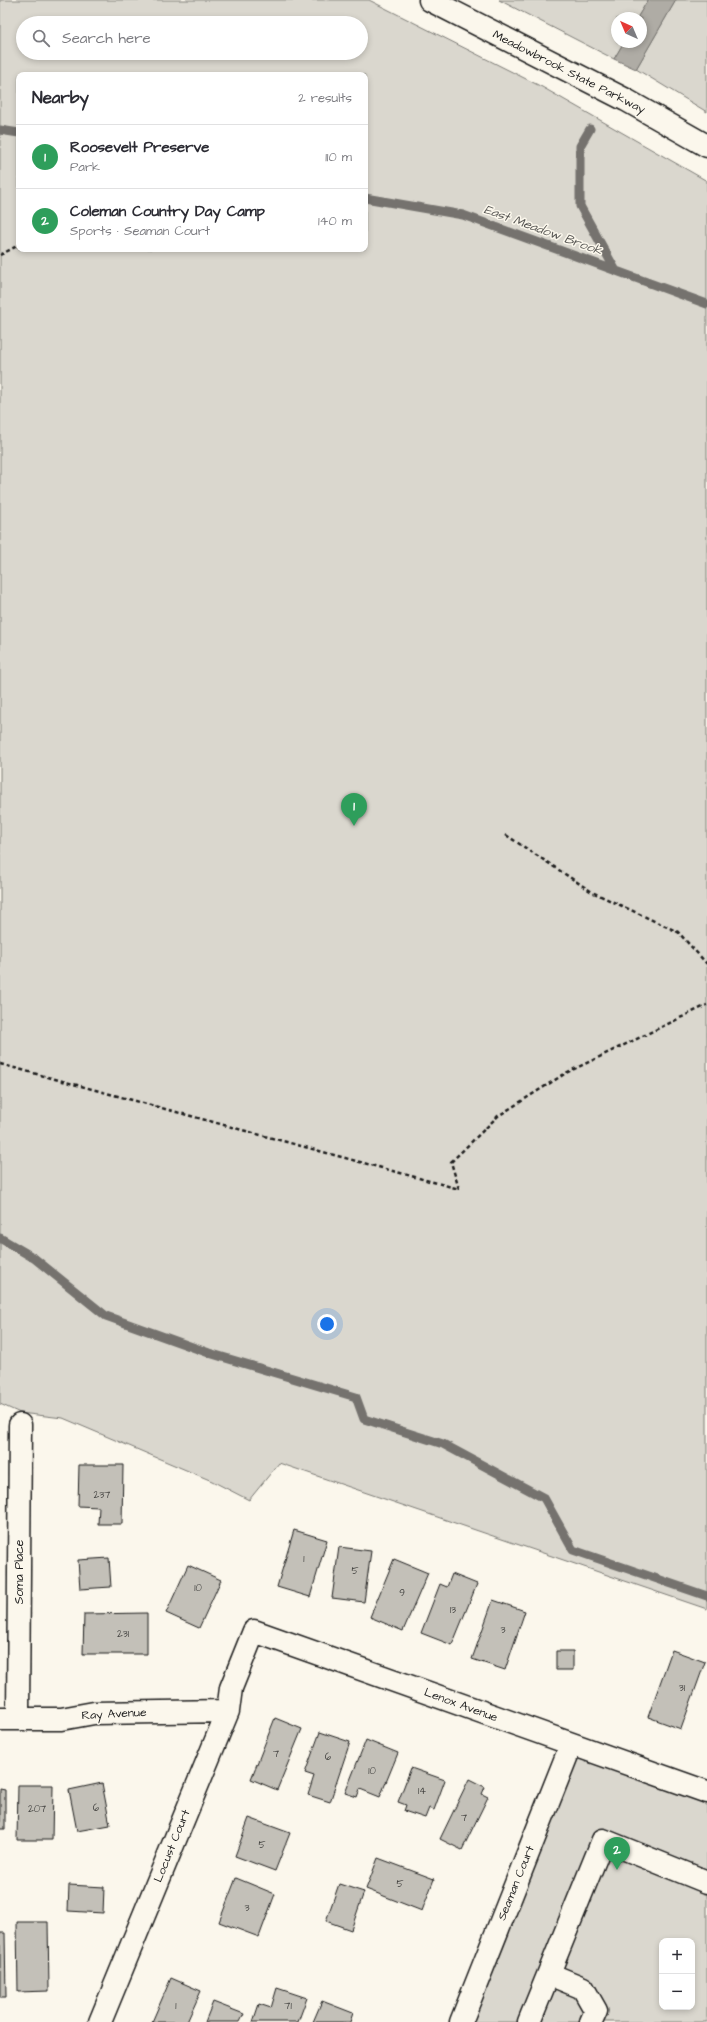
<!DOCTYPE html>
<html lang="en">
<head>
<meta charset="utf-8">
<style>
  :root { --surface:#fff; --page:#f7f7f7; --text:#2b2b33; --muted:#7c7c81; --line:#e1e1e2; --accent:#c8321e }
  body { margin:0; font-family:"Architects Daughter",sans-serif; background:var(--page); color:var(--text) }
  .controls { position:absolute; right:12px; bottom:12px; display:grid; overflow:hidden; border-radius:8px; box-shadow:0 2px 6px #0003 }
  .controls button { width:36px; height:36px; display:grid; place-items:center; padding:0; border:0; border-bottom:1px solid var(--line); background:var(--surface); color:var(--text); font:20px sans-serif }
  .compass { position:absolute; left:611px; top:12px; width:36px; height:36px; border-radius:50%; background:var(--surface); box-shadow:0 2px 6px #0003; rotate:316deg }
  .you { position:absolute; left:327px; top:1324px; width:14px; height:14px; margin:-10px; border:3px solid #fff; border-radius:50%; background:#1a73e8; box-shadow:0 0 0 6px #1a73e833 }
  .badge { display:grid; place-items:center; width:26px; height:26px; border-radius:50%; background:var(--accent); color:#fff; font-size:13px; font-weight:700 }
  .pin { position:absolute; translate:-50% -33px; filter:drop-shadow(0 1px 2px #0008) }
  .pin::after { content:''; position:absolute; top:21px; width:14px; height:12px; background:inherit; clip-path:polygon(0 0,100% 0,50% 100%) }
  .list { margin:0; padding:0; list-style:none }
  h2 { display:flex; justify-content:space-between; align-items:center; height:52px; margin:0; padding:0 16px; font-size:17px }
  h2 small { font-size:13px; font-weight:400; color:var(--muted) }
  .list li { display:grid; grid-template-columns:26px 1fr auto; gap:12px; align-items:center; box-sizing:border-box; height:64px; padding:0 16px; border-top:1px solid var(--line) }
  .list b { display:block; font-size:15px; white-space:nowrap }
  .list p { margin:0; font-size:13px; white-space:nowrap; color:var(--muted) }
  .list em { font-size:13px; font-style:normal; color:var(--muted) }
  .icon { flex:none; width:22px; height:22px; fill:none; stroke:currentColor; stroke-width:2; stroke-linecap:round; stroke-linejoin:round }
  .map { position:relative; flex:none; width:707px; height:2022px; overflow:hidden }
  .search { position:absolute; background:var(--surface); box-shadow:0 2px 6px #0003; left:16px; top:16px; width:352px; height:44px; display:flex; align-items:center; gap:10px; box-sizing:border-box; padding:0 14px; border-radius:22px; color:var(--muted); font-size:15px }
  .panel { position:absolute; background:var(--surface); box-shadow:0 2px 6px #0003; left:16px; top:72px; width:352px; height:180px; border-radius:8px }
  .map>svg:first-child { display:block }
  .green { fill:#dad7ce; stroke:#7b7a75; fill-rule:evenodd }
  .water { fill:#afaca5; stroke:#74726e }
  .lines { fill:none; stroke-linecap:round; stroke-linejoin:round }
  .stream { stroke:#74726e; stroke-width:9 }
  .building { fill:#c3c0b8; stroke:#1c1c1c }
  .minor-casing { stroke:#1c1c1c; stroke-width:25 }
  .highway-casing { stroke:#1c1c1c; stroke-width:25 }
  .path { stroke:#1c1c1c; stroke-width:2.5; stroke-dasharray:4 3; stroke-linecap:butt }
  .minor { stroke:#fbf7ec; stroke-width:22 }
  .highway { stroke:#fbf7ec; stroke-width:22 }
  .labels { text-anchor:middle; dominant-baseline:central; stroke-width:3; stroke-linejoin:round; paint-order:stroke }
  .number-label { font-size:10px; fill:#464543 }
  .street-label { font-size:12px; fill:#1c1c1c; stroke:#fbf7ec }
  .water-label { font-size:13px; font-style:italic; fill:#575653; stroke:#fbf7ec }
</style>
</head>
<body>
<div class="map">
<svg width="707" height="2022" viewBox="0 0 707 2022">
  <rect width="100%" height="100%" fill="#fbf7ec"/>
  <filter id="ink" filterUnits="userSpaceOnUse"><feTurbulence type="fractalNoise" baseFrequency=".025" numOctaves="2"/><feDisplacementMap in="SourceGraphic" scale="8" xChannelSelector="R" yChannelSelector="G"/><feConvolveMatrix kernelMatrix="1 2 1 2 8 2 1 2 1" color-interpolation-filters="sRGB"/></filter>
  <g filter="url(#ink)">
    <path class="green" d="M 0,0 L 369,0 L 542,87 L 707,181 L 707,1609 L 279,1463 L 249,1500 L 212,1481 L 63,1418 L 20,1413 L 0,1404 ZM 23,23 L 361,23 L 361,53 L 23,53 ZM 19,75 L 365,75 L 365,249 L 19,249 Z
      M 499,0 L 648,0 L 637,18 L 617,18 L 617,42 L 624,42 L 614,59 Z
      M 676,0 L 707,0 L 707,112 L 636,69 Z
      M 574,1753 L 707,1799 L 707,2022 L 466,2022 ZM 662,1941 L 692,1941 L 692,2007 L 662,2007 Z"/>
    <path class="water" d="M 648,0 L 676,0 L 636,69 L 614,59 L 624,42 L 641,42 L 641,18 L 637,18 Z"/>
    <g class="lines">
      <path class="stream" d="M 590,129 L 580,146 L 580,206 L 616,271
        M 0,130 L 19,133
        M 365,198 L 463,215 L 707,304
        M 0,1238 L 34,1258 L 106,1316 L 209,1353 L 356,1397 L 364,1419 L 443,1444 L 544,1498 L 573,1550 L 707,1596"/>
    </g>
    <path class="building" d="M 79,1465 L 123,1465 L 122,1524 L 98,1524 L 99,1507 L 78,1506 Z
      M 294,1530 L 327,1540 L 310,1597 L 277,1587 Z
      M 339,1547 L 371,1551 L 364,1602 L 332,1598 Z
      M 109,1558 L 111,1587 L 80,1589 L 78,1560 Z
      M 394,1559 L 428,1573 L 403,1631 L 370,1617 Z
      M 188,1565 L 221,1580 L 199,1628 L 166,1613 Z
      M 452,1574 L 477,1584 L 452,1645 L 421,1633 L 440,1584 L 447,1587 Z
      M 493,1600 L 525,1611 L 505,1670 L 472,1659 Z
      M 147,1613 L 147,1654 L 83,1654 L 84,1614 Z
      M 672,1650 L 705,1662 L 681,1729 L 648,1717 Z
      M 556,1651 L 573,1651 L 573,1670 L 556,1670 Z
      M 275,1718 L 302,1729 L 277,1790 L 251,1779 Z
      M 320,1732 L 350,1742 L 330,1802 L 308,1795 L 314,1776 L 305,1773 Z
      M 366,1740 L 398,1753 L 380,1797 L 360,1789 L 357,1797 L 345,1793 Z
      M 411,1768 L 445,1780 L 434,1810 L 429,1808 L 425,1818 L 404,1811 L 406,1805 L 398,1802 Z
      M 469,1779 L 485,1787 L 482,1794 L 488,1797 L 462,1850 L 440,1839 Z
      M 102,1783 L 110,1825 L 77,1831 L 69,1790 Z
      M 18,1785 L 53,1785 L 52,1840 L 17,1840 Z
      M 0,1789 L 5,1790 L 5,1829 L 0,1829 Z
      M 249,1818 L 290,1833 L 275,1871 L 235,1856 Z
      M 378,1858 L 434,1879 L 422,1911 L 366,1889 Z
      M 236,1878 L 275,1894 L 259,1937 L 219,1922 Z
      M 339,1884 L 364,1892 L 351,1930 L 326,1921 Z
      M 69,1885 L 104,1887 L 103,1913 L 68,1911 Z
      M 17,1922 L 48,1922 L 49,1991 L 18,1992 Z
      M 0,1933 L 5,1933 L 6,1997 L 0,1997 Z
      M 171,1978 L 201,1991 L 187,2022 L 152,2022 Z
      M 277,1988 L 307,1998 L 298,2022 L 253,2022 L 259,2004 L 271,2008 Z
      M 322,2001 L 353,2013 L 350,2022 L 313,2022 Z
      M 213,2002 L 244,2014 L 240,2022 L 205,2022 Z"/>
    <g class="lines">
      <g class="minor-casing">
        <path id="minor" d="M 0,1719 L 61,1719 L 94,1713 L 228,1711
          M 18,1719 L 20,1425
          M 549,1974 L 583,1988 L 596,2011 L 591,2022
          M 100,2022 L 228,1711 L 231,1688 L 254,1631 L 707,1792
          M 461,2022 L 571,1745
          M 529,2022 L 603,1840 L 707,1882"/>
      </g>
      <g class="highway-casing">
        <path id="highway" d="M 430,0 L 626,100 L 707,146"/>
      </g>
      <path class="path" d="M 0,255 L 19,245
        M 506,835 L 592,892 L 678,932 L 707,964
        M 0,1064 L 459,1189
        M 459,1189 L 451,1162 L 498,1116 L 566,1073 L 707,1005"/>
      <use href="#minor" class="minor"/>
      <use href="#highway" class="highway"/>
    </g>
  </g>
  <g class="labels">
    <g class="number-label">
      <text x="102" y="1495">237</text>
      <text x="304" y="1559">1</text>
      <text x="355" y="1571">5</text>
      <text x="198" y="1588">10</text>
      <text x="402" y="1593">9</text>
      <text x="453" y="1610">13</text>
      <text x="503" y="1630">3</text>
      <text x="123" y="1634">231</text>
      <text x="682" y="1688">31</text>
      <text x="276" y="1754">7</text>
      <text x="328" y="1757">6</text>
      <text x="372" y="1771">10</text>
      <text x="422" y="1791">14</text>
      <text x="96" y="1808">6</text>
      <text x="37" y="1809">207</text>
      <text x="464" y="1818">7</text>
      <text x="262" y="1845">5</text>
      <text x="400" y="1884">5</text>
      <text x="247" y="1908">3</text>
      <text x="176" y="2006">1</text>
      <text x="288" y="2006">71</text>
    </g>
    <g class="street-label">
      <text transform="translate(569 72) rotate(27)">Meadowbrook State Parkway</text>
      <text transform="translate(19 1572) rotate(-90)">Soma Place</text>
      <text transform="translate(461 1705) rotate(20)">Lenox Avenue</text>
      <text transform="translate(114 1714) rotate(-3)">Ray Avenue</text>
      <text transform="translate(172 1846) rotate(-68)">Locust Court</text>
      <text transform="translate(516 1883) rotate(-68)">Seaman Court</text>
    </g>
    <g class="water-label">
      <text transform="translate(543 230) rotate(20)">East Meadow Brook</text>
    </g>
  </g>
</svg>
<div class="controls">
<button>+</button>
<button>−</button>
</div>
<svg class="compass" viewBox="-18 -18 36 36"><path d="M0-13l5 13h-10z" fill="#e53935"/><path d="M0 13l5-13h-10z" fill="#7c7c81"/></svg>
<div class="you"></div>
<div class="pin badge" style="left:354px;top:826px;background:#2e9e5b">1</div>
<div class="pin badge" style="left:617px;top:1870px;background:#2e9e5b">2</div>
<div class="search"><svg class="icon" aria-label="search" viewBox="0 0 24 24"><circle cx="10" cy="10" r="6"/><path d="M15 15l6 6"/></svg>Search here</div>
<section class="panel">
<h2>Nearby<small>2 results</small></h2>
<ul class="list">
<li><span class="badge" style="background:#2e9e5b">1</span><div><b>Roosevelt Preserve</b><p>Park</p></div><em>110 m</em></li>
<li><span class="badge" style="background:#2e9e5b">2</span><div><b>Coleman Country Day Camp</b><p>Sports · Seaman Court</p></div><em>140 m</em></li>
</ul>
</section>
</div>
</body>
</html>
